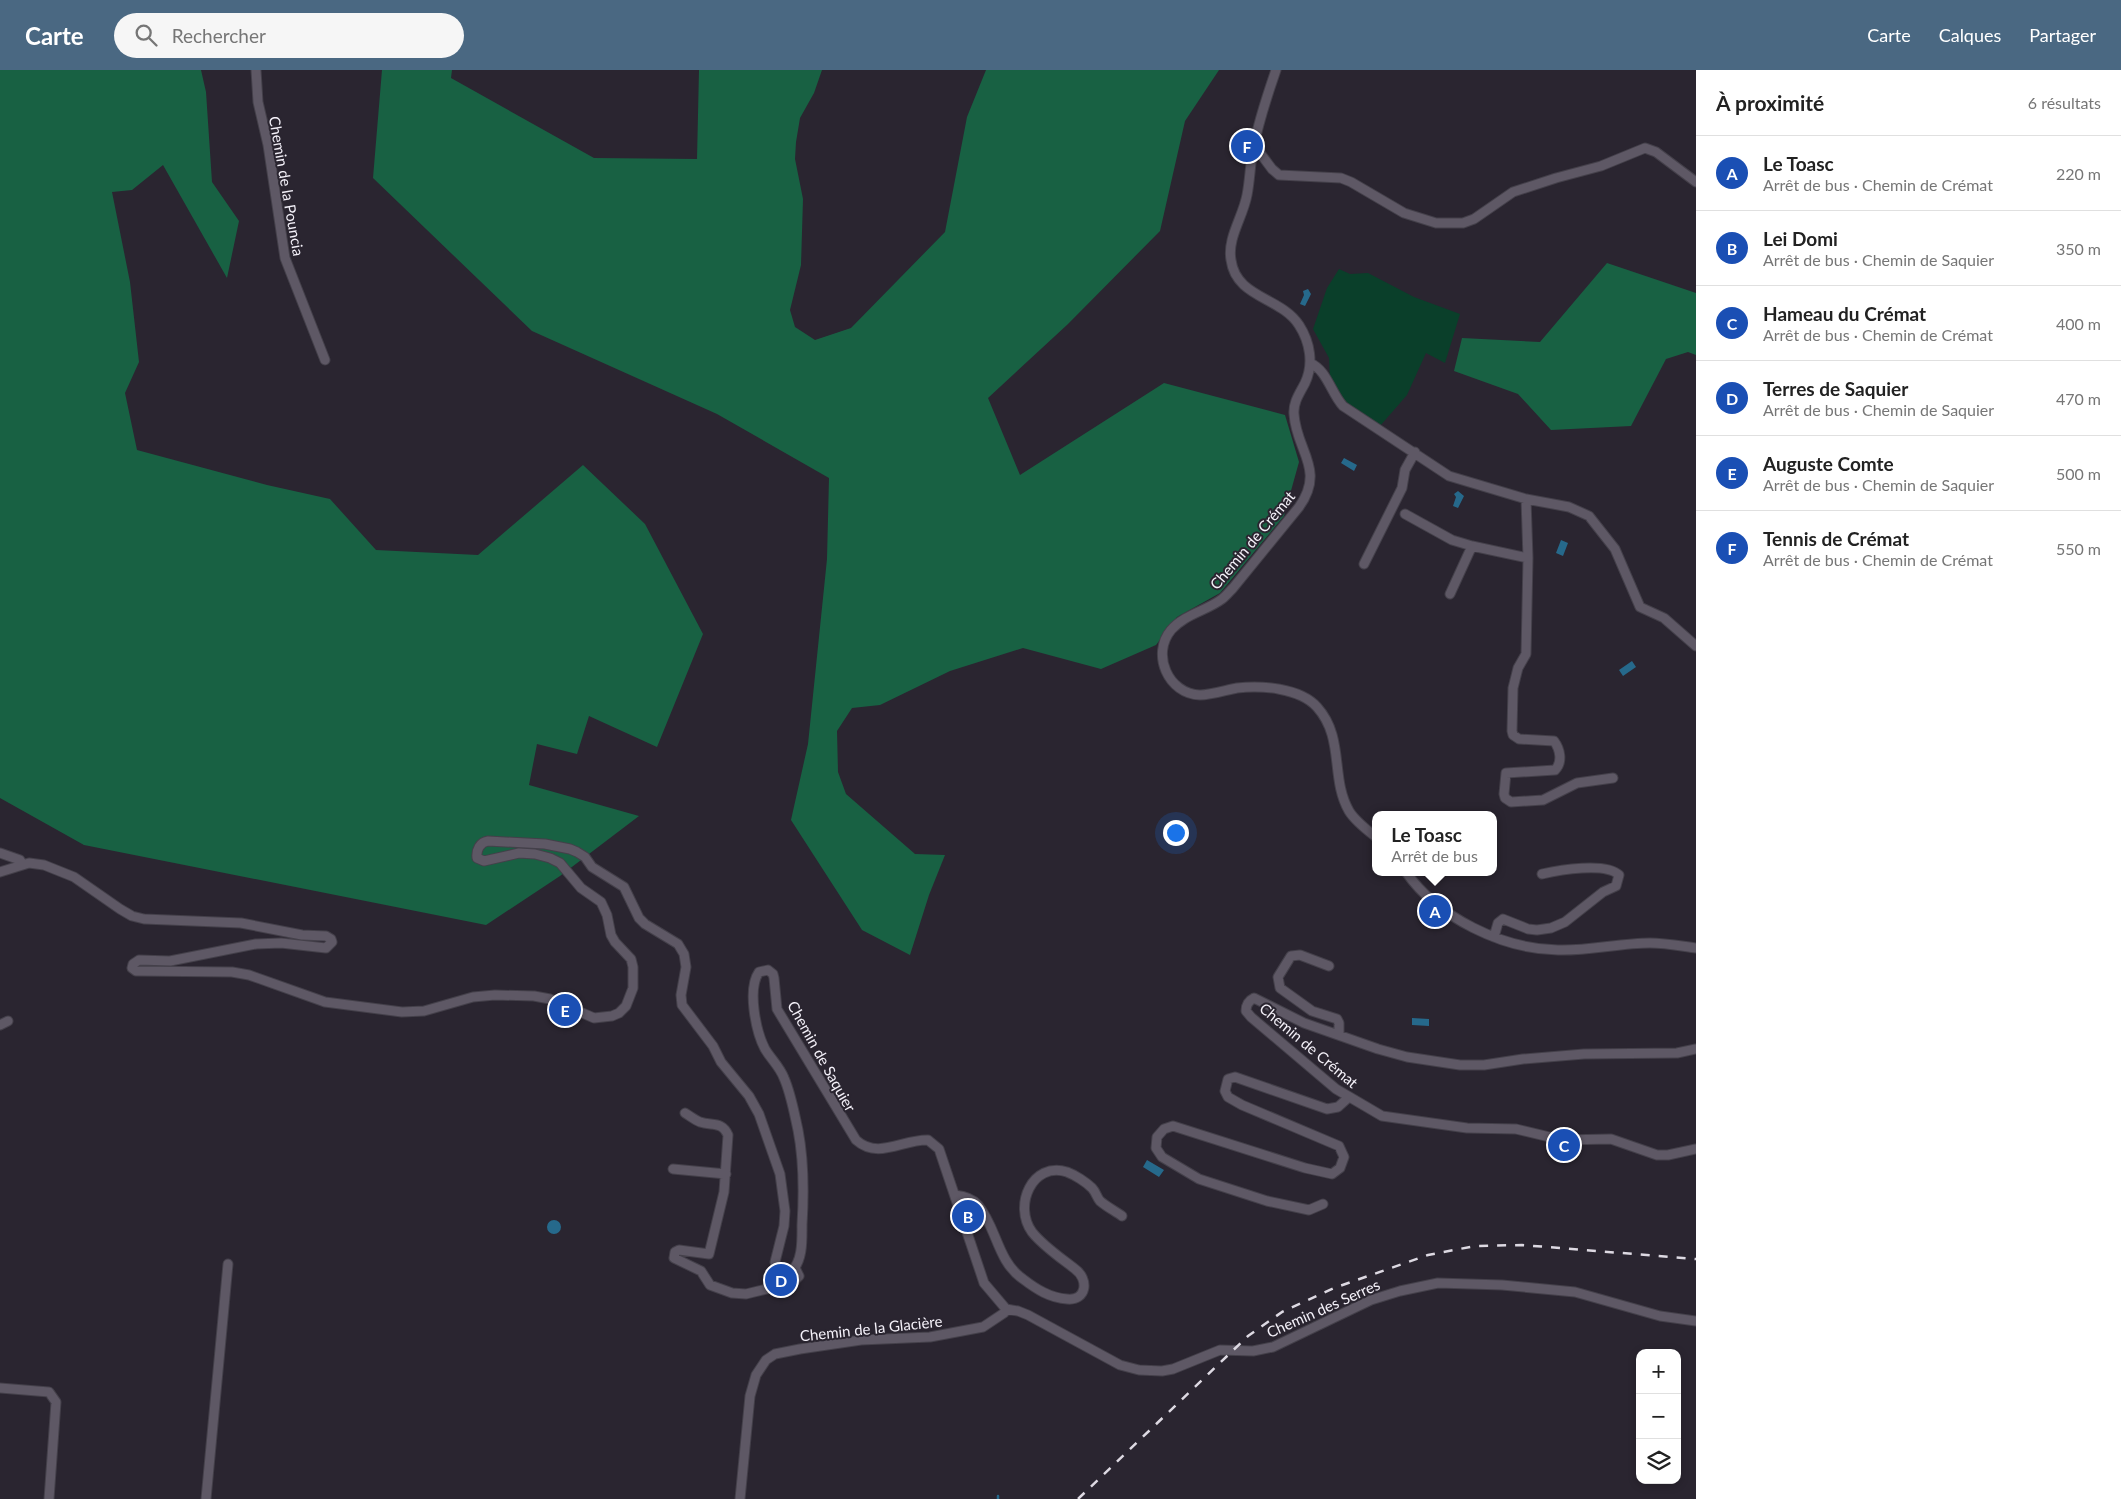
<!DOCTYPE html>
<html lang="fr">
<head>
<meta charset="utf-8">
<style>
  :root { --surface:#fff; --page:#f6f6f6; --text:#222; --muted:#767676; --line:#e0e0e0; --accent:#4a6882 }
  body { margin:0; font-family:Lato,sans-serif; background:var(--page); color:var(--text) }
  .controls { position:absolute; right:15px; bottom:15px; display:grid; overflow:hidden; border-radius:10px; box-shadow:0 2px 8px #0003 }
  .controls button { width:45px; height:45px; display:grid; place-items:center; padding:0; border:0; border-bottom:1px solid var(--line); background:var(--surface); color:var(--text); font:25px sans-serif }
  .you { position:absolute; left:1175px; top:762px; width:18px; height:18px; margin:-12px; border:4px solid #fff; border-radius:50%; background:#1a73e8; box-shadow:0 0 0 8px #1a73e833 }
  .badge { display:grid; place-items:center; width:32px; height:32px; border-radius:50%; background:var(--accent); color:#fff; font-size:16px; font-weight:700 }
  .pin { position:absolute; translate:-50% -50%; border:2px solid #fff; box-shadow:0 1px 5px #0006 }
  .popup { position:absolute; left:1372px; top:741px; width:125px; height:65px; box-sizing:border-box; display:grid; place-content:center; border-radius:10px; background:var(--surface); filter:drop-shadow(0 1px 4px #0005); font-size:16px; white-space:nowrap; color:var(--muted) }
  .popup b { font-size:19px; color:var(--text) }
  .popup::after { content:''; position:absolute; left:50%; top:100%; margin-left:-10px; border:10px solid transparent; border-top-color:var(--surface) }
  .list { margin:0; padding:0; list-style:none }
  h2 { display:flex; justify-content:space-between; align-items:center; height:65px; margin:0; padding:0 20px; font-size:21px }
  h2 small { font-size:16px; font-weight:400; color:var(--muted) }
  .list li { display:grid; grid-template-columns:32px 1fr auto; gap:15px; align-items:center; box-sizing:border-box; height:75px; padding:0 20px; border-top:1px solid var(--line) }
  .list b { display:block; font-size:19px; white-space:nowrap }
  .list p { margin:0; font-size:16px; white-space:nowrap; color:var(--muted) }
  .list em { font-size:16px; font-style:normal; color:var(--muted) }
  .icon { flex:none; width:28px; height:28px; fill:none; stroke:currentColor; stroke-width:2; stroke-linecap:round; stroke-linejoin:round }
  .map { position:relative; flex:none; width:1696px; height:1429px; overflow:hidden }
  header { display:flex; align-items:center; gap:30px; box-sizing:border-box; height:70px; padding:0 25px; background:var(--accent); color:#fff }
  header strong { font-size:24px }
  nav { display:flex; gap:28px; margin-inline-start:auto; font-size:18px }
  .search { width:350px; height:45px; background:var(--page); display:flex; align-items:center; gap:12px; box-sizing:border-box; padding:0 18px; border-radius:28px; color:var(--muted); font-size:19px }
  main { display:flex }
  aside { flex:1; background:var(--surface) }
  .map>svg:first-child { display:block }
  .green { fill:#0a3f2a }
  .forest { fill:#186143 }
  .water { fill:#26698b }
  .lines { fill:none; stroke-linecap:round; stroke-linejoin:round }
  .stream { stroke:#26698b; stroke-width:2.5 }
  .minor-casing { stroke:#44404a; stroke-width:11 }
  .minor { stroke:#5e5865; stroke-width:9 }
  .rail { stroke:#ddd9e2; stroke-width:2.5; stroke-dasharray:9 9; stroke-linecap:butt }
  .labels { text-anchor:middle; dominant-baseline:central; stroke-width:4; stroke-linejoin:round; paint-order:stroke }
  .street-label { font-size:15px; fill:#f4f1f9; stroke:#2a2530 }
</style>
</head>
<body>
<header>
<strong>Carte</strong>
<div class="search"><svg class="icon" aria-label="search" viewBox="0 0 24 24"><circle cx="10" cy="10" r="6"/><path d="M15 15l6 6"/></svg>Rechercher</div>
<nav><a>Carte</a><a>Calques</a><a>Partager</a></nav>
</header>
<main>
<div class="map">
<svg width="1696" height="1429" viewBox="0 0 1696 1429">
  <rect width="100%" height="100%" fill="#2a2530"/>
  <path class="green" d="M 1339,199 L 1350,204 L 1368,203 L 1414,227 L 1460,244 L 1445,293 L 1426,283 L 1407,325 L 1380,356 L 1348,334 L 1339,324 L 1330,309 L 1329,288 L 1313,259 L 1327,218 Z"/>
  <path class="forest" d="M 0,0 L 201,0 L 206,22 L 212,112 L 239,151 L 227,208 L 163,95 L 132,120 L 112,122 L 130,212 L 139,292 L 125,323 L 137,380 L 267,415 L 330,429 L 376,480 L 478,485 L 583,395 L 645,454 L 703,564 L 657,677 L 589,646 L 577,684 L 537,674 L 529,715 L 639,746 L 560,806 L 486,855 L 84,775 L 0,728 Z
    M 382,0 L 452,0 L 451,8 L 594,88 L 697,89 L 699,0 L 822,0 L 814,23 L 800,48 L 796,72 L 795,89 L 803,129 L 801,195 L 790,240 L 795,257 L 815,270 L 851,258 L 945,162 L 967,47 L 986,0 L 1219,0 L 1185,51 L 1160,161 L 1068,254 L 988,328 L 1020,405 L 1164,313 L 1285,345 L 1299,392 L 1284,446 L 1220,523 L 1177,547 L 1156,575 L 1101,599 L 1023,578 L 950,601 L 880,635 L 852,638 L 837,661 L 838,702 L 846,724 L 915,784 L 945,785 L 929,825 L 910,885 L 862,860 L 791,750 L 808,674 L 827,489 L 829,408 L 717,344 L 532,261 L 373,108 Z
    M 1607,193 L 1696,223 L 1696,285 L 1688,282 L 1666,289 L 1631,356 L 1551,360 L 1518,324 L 1454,301 L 1462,268 L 1540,272 Z"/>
  <path class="water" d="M 1308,219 L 1311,224 L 1305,236 L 1300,234 L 1304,225 L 1303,221 Z
    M 1344,388 L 1357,395 L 1354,401 L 1341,393 Z
    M 1458,421 L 1464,426 L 1458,438 L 1453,436 L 1456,427 L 1454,424 Z
    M 1561,470 L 1568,473 L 1563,486 L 1556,483 Z
    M 1632,591 L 1636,597 L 1623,606 L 1619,600 Z
    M 1412,948 L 1429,949 L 1429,956 L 1412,955 Z
    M 1147,1090 L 1164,1100 L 1159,1107 L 1143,1097 Z
    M547 1157a7 7 0 1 1 14 0a7 7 0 1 1-14 0Z"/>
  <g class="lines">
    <path class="stream" d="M 998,1426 L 998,1429"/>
    <g class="minor-casing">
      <path id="minor" d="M 256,0 L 258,32 L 268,75 L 285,188 L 325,290
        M 1276,0 C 1267,26 1258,53 1253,80 C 1250,95 1250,110 1247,125 C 1243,147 1227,168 1231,190 C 1236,228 1281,227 1299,255 C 1310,272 1314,294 1305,313 C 1300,323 1293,332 1294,344 C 1296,381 1326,399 1299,437 L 1233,518 C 1230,521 1226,526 1222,529 C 1206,541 1185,544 1171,560 C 1151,584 1168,624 1200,625 C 1212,625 1226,620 1237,618 C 1261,615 1300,618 1317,637 C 1345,668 1330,708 1349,741 C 1355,751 1367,760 1376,767
        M 1254,75 L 1272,99 L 1279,105 L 1341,108 L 1351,112 L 1404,143 L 1436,153 L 1463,153 L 1474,149 L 1513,122 L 1556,108 L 1601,96 L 1645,78 L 1656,82 L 1696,112
        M 1310,293 C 1327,300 1331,323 1343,336 L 1449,406 L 1526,429 L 1569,437 L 1589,446 L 1615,479 L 1640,537 L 1664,548 L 1696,576
        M 1526,429 L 1528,488 L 1526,584 L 1518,598 L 1513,618 L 1512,661 L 1513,665 L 1519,669 L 1554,671 C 1560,679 1563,692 1555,700 L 1506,703 L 1504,724 L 1505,728 L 1511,732 L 1543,730 L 1577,713 L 1613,708
        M 1405,444 L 1452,470 L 1472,476 L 1528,488
        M 1364,494 L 1402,418 L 1405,400 L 1415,382
        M 1450,524 L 1472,476
        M 0,783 L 20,790 L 22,795
        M 0,802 L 29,793 L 44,795 L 74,807 L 120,839 L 132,846 L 144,849 L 241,853 L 302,865 L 326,866 L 331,869 L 332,872 L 326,878 L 281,873 L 256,874 L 170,891 L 139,890 L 133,894 L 132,898 L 136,901 L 232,902 L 249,905 L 325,932 L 402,942 L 424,941 L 473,927 L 495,925 L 534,926 L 550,929 L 594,948 L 612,946 L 619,943 L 626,936 L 633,918 L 633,897 L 631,889 L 615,872 L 611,865 L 607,845 L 601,832 L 581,818 L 560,793 L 550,788 L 535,784 L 519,783 L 484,791 L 477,788 C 476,780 480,772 488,771 L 545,774 L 570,779 L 577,782 L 585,787 L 592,797 L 624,817 L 639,848 L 645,854 L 678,874 L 684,884 L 686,897 L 681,925 L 682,935 L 713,976 L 721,992 L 749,1026 L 759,1044 L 780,1104 L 785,1141 L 784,1156 L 775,1192 L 778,1200 L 784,1203 L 791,1202 C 803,1191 802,1170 802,1155 C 804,1123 804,1091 798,1060 C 794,1042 791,1024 784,1008 C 780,997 771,989 765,979 C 756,962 747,919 759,902 L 768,900 L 773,904 L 774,908 L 777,939 L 856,1070 C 878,1090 903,1069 928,1070 L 939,1079 L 984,1213 L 1006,1239
        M 1406,802 C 1438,848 1503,879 1558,880 C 1589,881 1620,873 1650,873 C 1665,873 1681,876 1696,878
        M 1494,867 L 1498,853 L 1503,849 L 1528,859 L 1537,860 L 1551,858 L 1565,852 L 1603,822 L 1616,816 L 1619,805 C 1606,792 1559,800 1542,804
        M 1329,896 L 1300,885 L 1291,886 L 1278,907 L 1280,918 L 1312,941 L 1337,949 L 1339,953 L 1339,965
        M 0,955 L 8,951
        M 1696,979 L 1677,983 L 1584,984 L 1523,989 L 1484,995 L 1460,995 L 1407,987 L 1378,979 L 1304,953 L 1254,928 C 1248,931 1246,935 1246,941 L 1251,947 L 1336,1019 L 1382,1046 L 1467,1058 L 1516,1059 L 1562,1070 L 1611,1069 L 1657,1085 L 1668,1085 L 1696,1079
        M 685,1043 C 690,1046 695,1050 700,1052 C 712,1056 722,1051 728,1065 L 724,1122 L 709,1184 L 679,1180 L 675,1182 L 674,1188 L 701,1201 L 710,1215 L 732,1223 L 746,1224 L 792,1213 L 799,1206 L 795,1198
        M 673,1099 L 726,1104
        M 955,1125 C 964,1126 972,1128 978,1135 C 997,1158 997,1191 1023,1209 C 1036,1219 1050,1228 1067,1229 C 1087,1231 1089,1209 1075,1199 C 1061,1188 1043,1176 1032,1162 C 1013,1136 1032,1091 1067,1102 C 1075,1105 1086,1112 1092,1118 C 1096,1122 1097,1128 1100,1131 C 1107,1137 1115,1141 1122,1146
        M 1323,1134 L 1309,1140 L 1267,1131 L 1199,1109 L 1162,1087 L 1156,1078 L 1157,1067 L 1164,1059 L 1173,1056 L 1305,1098 L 1332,1104 L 1340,1098 L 1344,1087 L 1339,1076 L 1242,1035 L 1228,1027 L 1225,1021 L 1228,1009 L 1235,1007 L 1327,1039 L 1338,1037 L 1349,1027
        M 1006,1239 L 1018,1241 L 1028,1245 L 1120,1295 L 1139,1300 L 1162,1301 L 1173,1299 L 1220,1280 L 1253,1281 L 1273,1277 L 1371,1230 L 1400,1221 L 1438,1213 L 1502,1215 L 1575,1222 L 1660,1246 L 1696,1251
        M 0,1318 L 49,1322 L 56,1332 L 49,1429
        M 206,1429 L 228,1194
        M 740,1429 L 750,1326 L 756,1305 L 766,1290 L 775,1284 L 800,1279 L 861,1270 L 930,1267 L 983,1257 L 1004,1243 L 1006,1239"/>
    </g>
    <use href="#minor" class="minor"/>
    <path class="rail" d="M 1078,1429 L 1248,1266 L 1282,1242 L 1334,1218 L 1428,1185 L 1475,1176 L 1522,1175 L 1696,1189"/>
  </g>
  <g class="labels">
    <g class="street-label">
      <text transform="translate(287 116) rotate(80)">Chemin de la Pouncia</text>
      <text transform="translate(1252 470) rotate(-50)">Chemin de Crémat</text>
      <text transform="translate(1309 975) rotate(40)">Chemin de Crémat</text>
      <text transform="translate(822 986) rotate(61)">Chemin de Saquier</text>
      <text transform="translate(1323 1238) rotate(-24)">Chemin des Serres</text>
      <text transform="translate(871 1258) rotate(-6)">Chemin de la Glacière</text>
    </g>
  </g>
</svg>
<div class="controls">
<button>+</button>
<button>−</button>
<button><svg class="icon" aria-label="layers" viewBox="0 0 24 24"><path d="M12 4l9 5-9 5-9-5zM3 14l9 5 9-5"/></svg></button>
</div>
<div class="you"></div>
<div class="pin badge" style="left:1435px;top:841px;background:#1a4fb4">A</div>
<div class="popup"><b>Le Toasc</b>Arrêt de bus</div>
<div class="pin badge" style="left:968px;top:1146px;background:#1a4fb4">B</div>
<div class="pin badge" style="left:1564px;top:1075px;background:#1a4fb4">C</div>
<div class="pin badge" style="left:781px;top:1210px;background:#1a4fb4">D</div>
<div class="pin badge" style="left:565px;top:940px;background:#1a4fb4">E</div>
<div class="pin badge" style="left:1247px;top:76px;background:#1a4fb4">F</div>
</div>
<aside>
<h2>À proximité<small>6 résultats</small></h2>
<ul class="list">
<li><span class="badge" style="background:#1a4fb4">A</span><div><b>Le Toasc</b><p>Arrêt de bus · Chemin de Crémat</p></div><em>220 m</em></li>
<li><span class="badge" style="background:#1a4fb4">B</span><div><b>Lei Domi</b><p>Arrêt de bus · Chemin de Saquier</p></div><em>350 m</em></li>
<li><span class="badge" style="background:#1a4fb4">C</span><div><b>Hameau du Crémat</b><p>Arrêt de bus · Chemin de Crémat</p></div><em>400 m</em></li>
<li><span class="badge" style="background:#1a4fb4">D</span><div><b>Terres de Saquier</b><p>Arrêt de bus · Chemin de Saquier</p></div><em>470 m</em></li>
<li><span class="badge" style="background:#1a4fb4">E</span><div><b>Auguste Comte</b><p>Arrêt de bus · Chemin de Saquier</p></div><em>500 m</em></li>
<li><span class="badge" style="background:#1a4fb4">F</span><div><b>Tennis de Crémat</b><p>Arrêt de bus · Chemin de Crémat</p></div><em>550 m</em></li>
</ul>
</aside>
</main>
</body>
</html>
